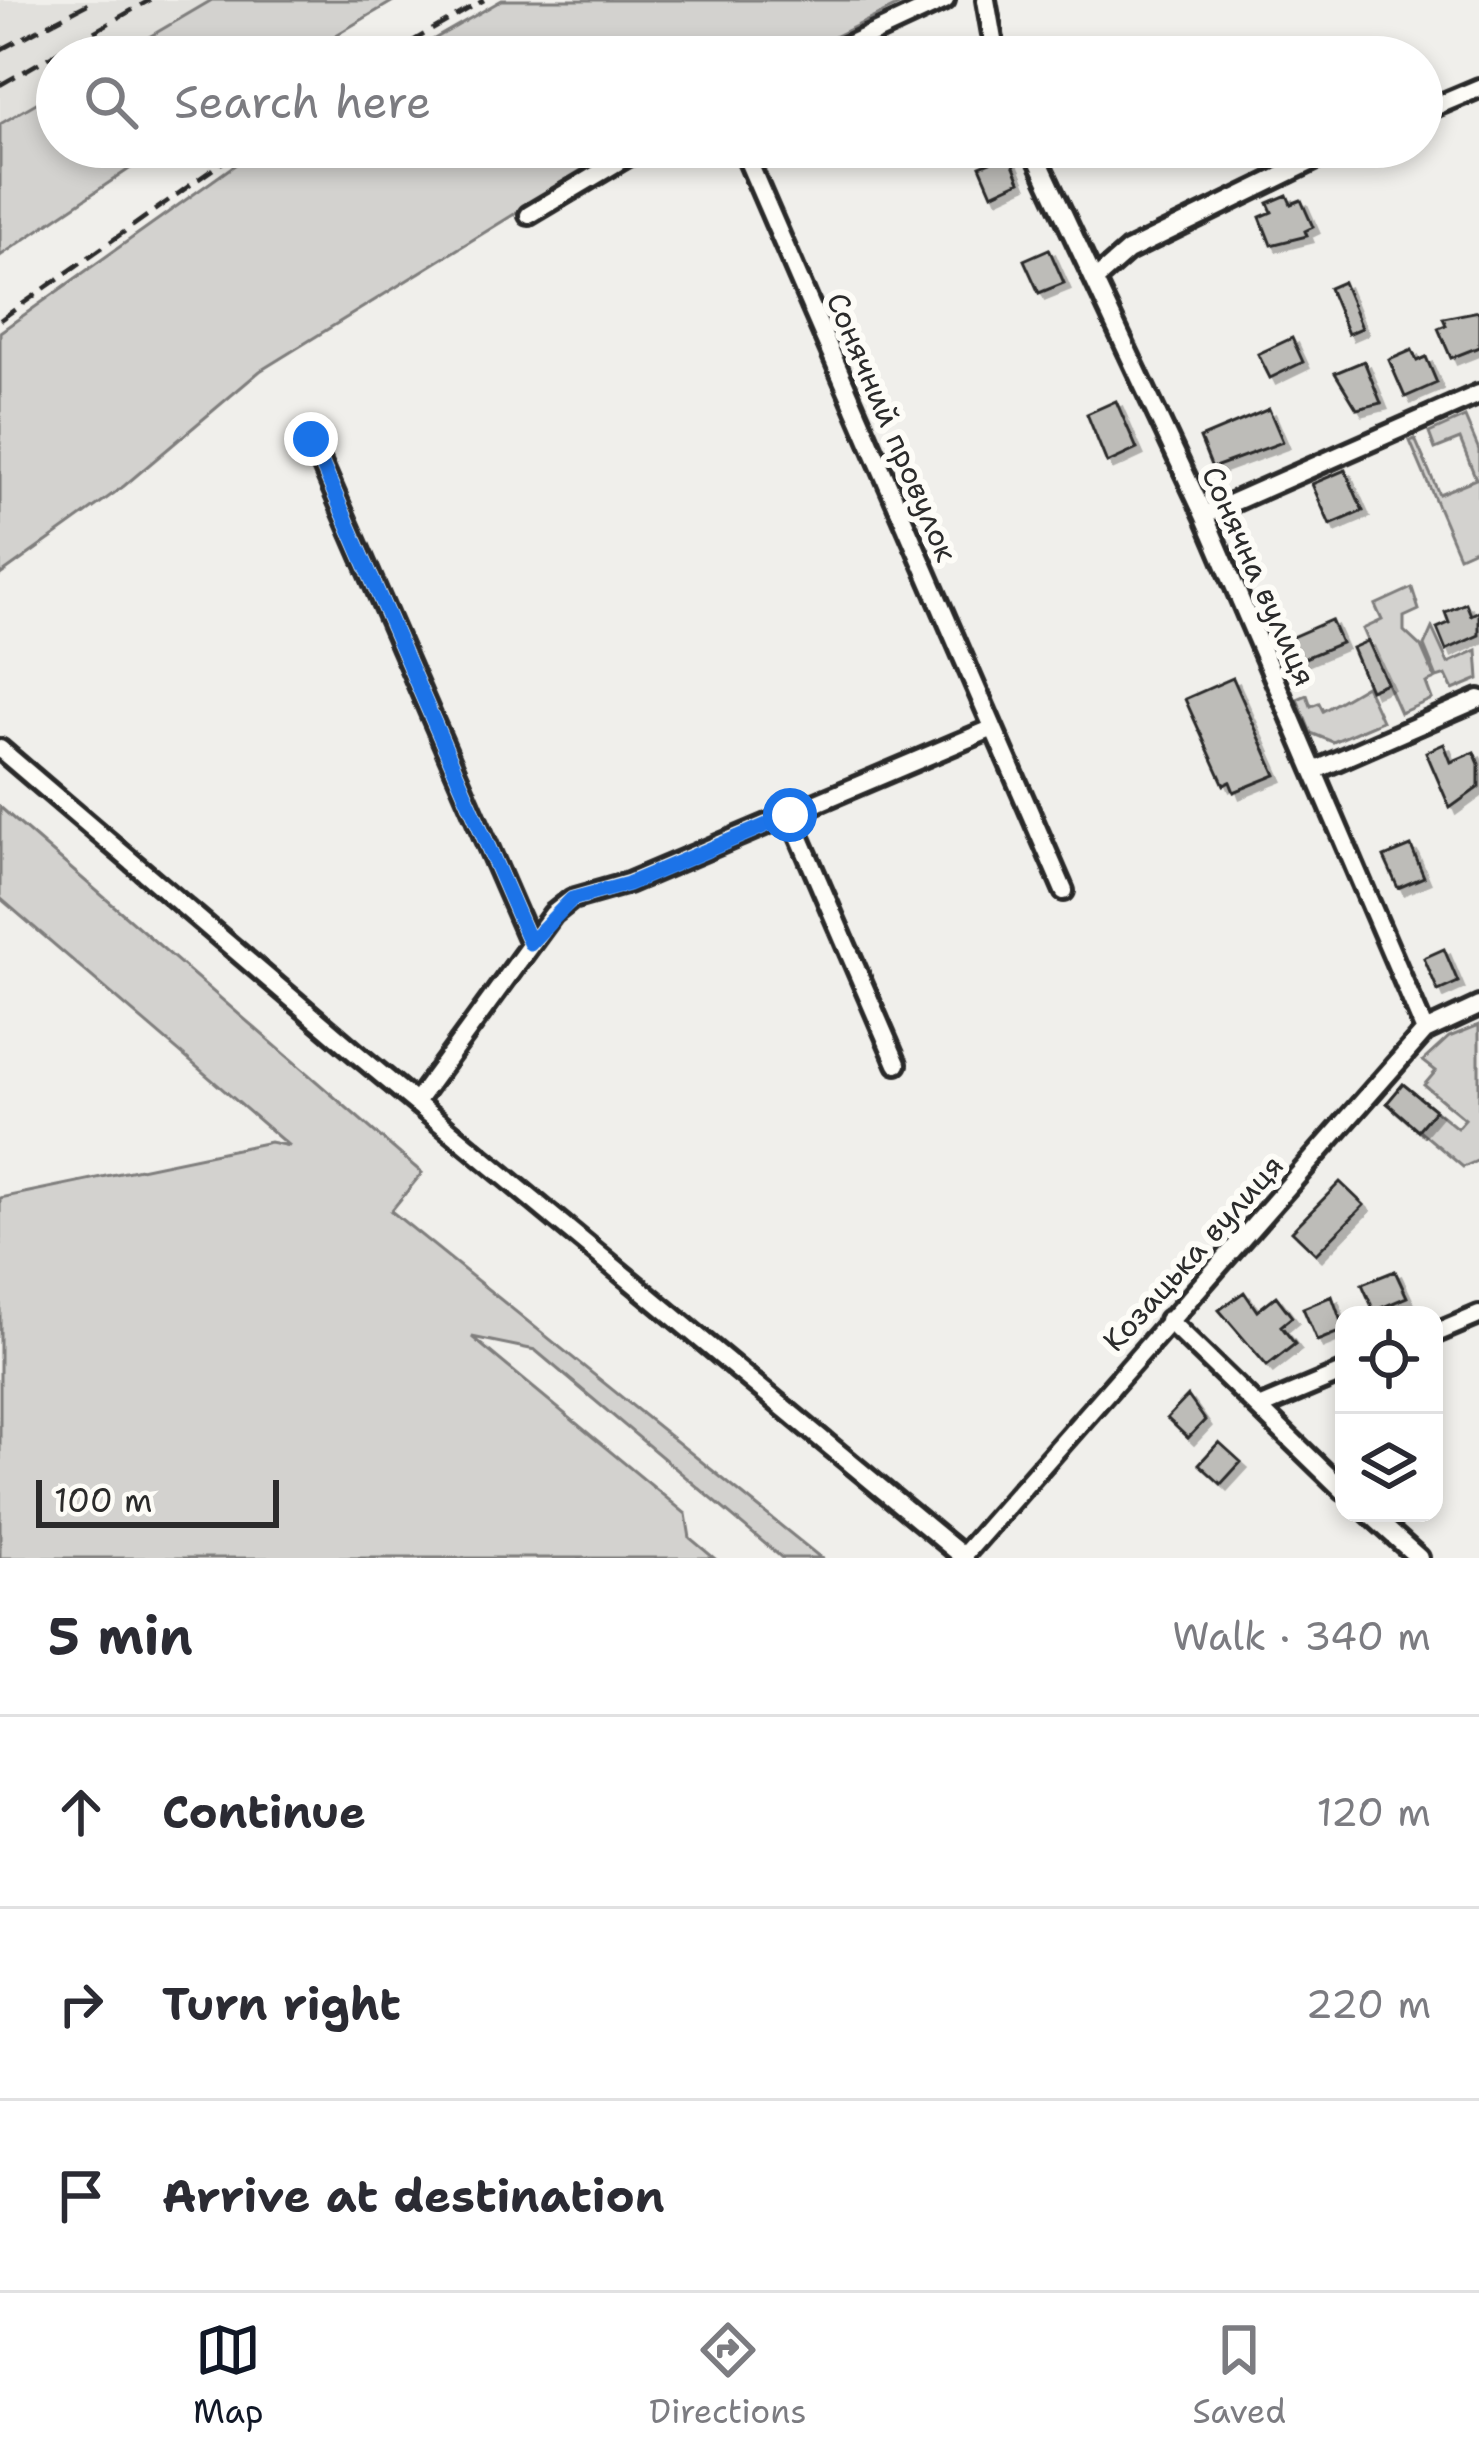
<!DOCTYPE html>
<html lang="en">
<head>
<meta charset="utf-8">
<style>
  :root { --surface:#fff; --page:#f7f7f7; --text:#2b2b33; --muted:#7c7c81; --line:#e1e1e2; --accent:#111827 }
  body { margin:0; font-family:"Shantell Sans",sans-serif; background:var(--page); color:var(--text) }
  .controls { position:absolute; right:36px; bottom:36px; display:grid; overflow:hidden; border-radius:24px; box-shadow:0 6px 18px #0003 }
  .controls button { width:108px; height:108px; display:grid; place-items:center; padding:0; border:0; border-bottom:3px solid var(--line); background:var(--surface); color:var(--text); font:60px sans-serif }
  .scale { position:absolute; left:36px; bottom:30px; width:243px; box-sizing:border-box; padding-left:12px; border:6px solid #2b2b2b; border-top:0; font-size:33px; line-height:42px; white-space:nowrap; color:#2b2b2b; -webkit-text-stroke:9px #fdfcf7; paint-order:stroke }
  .stop { position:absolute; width:36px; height:36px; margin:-27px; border:9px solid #1a73e8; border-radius:50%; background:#fff }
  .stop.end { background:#1a73e8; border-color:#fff; box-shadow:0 3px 12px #0008 }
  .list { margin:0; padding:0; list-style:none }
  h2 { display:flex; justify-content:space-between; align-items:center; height:156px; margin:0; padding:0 48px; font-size:51px }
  h2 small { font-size:39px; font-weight:400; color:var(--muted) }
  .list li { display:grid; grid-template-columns:78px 1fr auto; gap:36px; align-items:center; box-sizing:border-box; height:192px; padding:0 48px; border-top:3px solid var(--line) }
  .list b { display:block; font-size:45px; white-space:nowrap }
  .list em { font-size:39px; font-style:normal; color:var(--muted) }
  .icon { flex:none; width:66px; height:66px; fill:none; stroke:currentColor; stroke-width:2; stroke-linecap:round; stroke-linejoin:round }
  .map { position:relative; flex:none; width:1479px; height:1558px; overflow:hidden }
  .search { position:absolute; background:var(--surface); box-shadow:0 6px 18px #0003; left:36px; right:36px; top:36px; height:132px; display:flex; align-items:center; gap:30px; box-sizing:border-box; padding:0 42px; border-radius:66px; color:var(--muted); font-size:45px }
  .sheet { height:732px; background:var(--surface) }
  nav { display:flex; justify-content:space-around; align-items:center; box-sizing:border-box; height:168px; border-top:3px solid var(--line); background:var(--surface); font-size:33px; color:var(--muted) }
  nav a { display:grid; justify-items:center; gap:6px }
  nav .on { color:var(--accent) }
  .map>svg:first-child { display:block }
  .built { fill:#e1e0dc }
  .green { fill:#d3d2cf; stroke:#7f7e7d; stroke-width:3 }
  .building { fill:#bdbcb8; stroke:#2b2b2b; stroke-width:3; filter:url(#shadow) }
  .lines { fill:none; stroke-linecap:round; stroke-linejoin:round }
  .minor-casing { stroke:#2b2b2b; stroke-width:26 }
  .minor { stroke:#fdfcf7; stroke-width:16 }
  .rail { stroke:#2b2b2b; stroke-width:4.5; stroke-dasharray:18 9; stroke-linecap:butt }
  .route { stroke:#1a73e8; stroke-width:15 }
  .labels { text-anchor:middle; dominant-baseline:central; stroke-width:12; stroke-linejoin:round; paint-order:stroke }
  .street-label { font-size:30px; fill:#2b2b2b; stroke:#fdfcf7 }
</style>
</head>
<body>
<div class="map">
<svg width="1479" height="1558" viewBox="0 0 1479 1558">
  <defs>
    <filter id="shadow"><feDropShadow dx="6" dy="6" stdDeviation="0" flood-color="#0004"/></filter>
  </defs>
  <rect width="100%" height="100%" fill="#f0efeb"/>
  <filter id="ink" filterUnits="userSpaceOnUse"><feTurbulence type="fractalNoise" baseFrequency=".00833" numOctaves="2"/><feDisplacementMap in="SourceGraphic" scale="24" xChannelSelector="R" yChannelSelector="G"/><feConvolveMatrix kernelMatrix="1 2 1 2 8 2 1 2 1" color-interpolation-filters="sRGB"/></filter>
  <g filter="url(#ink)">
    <path class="built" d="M 0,0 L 212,0 L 115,57 L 57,57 L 57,91 L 0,124 Z"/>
    <path class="green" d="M 212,0 L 395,0 L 299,57 L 115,57 Z
      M 502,0 L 909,0 L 793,57 L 403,57 Z
      M 57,91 L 57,147 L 162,147 L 0,256 L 0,124 Z
      M 260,147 L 623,147 L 260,371 L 124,486 L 0,575 L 0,332 Z
      M 1465,417 L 1479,450 L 1479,547 L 1459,556 L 1410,441 L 1415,439 L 1439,494 L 1476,479 L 1460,439 L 1435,449 L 1429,433 Z
      M 1412,588 L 1419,610 L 1404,617 L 1404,631 L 1421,647 L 1435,679 L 1426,683 L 1432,699 L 1400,713 L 1363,629 L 1382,620 L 1375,605 Z
      M 1432,628 L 1448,663 L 1477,650 L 1479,679 L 1453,690 L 1446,675 L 1437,678 L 1424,646 Z
      M 1366,686 L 1382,721 L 1333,742 L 1311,733 L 1297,699 L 1307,695 L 1311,706 L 1319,703 L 1323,711 Z
      M 0,807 L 422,1173 L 391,1211 L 821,1558 L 782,1558 L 535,1350 L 472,1337 L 686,1514 L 690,1538 L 714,1558 L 0,1558 L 0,1198 L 270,1142 L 289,1146 L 0,898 Z
      M 1479,1025 L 1479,1160 L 1463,1167 L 1387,1103 L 1403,1084 L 1457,1128 L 1465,1119 L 1424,1085 L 1436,1071 L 1423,1061 L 1449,1037 Z"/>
    <path class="building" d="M 1006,147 L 1020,181 L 992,194 L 980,166 L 990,162 L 986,153 Z
      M 1287,195 L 1291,204 L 1301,200 L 1313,227 L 1305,231 L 1307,236 L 1271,245 L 1260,217 L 1272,212 L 1268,203 Z
      M 1049,249 L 1064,283 L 1039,293 L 1024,260 Z
      M 1343,282 L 1362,328 L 1348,334 L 1329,288 Z
      M 1479,311 L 1479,347 L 1451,358 L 1438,328 L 1446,325 L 1443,318 Z
      M 1292,338 L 1303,362 L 1270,378 L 1258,354 Z
      M 1412,350 L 1417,361 L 1426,357 L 1437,383 L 1405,397 L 1389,360 Z
      M 1364,361 L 1381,403 L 1357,409 L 1335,373 Z
      M 1116,401 L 1137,449 L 1107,463 L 1087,414 Z
      M 1269,409 L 1283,442 L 1212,468 L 1200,438 Z
      M 1345,470 L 1363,511 L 1330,525 L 1312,484 Z
      M 1466,603 L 1471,615 L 1479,611 L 1479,635 L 1446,650 L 1437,628 L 1449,623 L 1445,612 Z
      M 1331,620 L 1341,643 L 1300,660 L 1290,638 Z
      M 1368,641 L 1387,683 L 1370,690 L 1352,648 Z
      M 1233,678 L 1276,775 L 1234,792 L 1230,782 L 1224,785 L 1185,699 Z
      M 1444,744 L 1451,762 L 1474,752 L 1479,764 L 1479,787 L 1450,808 L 1426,752 Z
      M 1411,846 L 1424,877 L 1398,888 L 1384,857 Z
      M 1444,949 L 1458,982 L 1438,991 L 1424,958 Z
      M 1403,1084 L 1435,1110 L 1418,1130 L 1387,1103 Z
      M 1340,1182 L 1364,1205 L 1316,1254 L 1292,1231 Z
      M 1395,1271 L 1407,1297 L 1374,1311 L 1362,1284 Z
      M 1244,1292 L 1257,1311 L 1276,1296 L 1292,1317 L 1281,1326 L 1295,1344 L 1267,1366 L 1219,1310 Z
      M 1332,1296 L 1344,1330 L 1317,1341 L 1303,1308 Z
      M 1188,1396 L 1205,1420 L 1188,1438 L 1167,1418 Z
      M 1219,1442 L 1241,1462 L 1221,1484 L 1199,1464 Z"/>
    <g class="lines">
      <g class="minor-casing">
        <path id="minor" d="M 986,0 L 996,57
          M 822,57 L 945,0
          M 1422,112 L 1479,88
          M 742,147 L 1064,891
          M 1032,147 L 1204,515 L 1425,1031
          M 529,215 L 643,147
          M 1095,280 L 1128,251 L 1341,147
          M 311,439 L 530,943
          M 1204,515 L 1479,394
          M 0,749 L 358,1055 L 965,1558
          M 1316,770 L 1479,699
          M 790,815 L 897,1064
          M 416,1102 L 553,914 L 572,899 L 628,883 L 991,729
          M 1168,1320 L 1344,1491
          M 1434,1334 L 1479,1315
          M 1261,1407 L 1344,1372
          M 1369,1513 L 1419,1558
          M 963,1556 L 1425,1031 L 1479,1006"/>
      </g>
      <use href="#minor" class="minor"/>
      <path class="rail" d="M 0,50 L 95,0
        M 385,57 L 484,0
        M 0,85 L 150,0
        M 0,320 L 244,147"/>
    </g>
  </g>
  <g class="lines" filter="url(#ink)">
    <path class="route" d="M 311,439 L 530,943 L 572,899 L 628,884 L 790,815"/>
  </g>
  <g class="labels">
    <g class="street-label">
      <text transform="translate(892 427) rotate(67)">Сонячний провулок</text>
      <text transform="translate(1259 576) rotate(66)">Сонячна вулиця</text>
      <text transform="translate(1193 1253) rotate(-48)">Козацька вулиця</text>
    </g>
  </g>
</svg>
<div class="controls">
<button><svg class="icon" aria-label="locate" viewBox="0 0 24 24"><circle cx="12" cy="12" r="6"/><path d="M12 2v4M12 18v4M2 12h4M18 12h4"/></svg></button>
<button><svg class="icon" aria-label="layers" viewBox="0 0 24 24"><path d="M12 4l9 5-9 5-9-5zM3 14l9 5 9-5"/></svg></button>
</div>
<div class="scale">100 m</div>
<div class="stop" style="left:790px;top:815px"></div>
<div class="stop end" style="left:311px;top:439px"></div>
<div class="search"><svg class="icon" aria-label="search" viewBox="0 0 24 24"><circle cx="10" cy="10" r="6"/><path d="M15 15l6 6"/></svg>Search here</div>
</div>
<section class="sheet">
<h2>5 min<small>Walk · 340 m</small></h2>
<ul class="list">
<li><svg class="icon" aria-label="ahead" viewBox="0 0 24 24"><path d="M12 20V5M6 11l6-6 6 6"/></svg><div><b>Continue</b></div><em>120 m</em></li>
<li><svg class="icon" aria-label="right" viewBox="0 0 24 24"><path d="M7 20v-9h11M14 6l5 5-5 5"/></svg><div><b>Turn right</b></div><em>220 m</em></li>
<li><svg class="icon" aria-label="arrive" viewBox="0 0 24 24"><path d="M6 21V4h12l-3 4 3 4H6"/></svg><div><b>Arrive at destination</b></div></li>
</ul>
</section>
<nav>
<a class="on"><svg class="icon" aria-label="map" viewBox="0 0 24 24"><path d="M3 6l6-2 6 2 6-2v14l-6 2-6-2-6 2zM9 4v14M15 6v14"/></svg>Map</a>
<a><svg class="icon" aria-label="directions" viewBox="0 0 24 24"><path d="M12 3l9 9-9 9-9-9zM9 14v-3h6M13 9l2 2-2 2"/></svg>Directions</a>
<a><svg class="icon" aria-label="saved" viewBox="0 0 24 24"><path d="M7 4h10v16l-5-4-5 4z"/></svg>Saved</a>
</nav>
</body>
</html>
